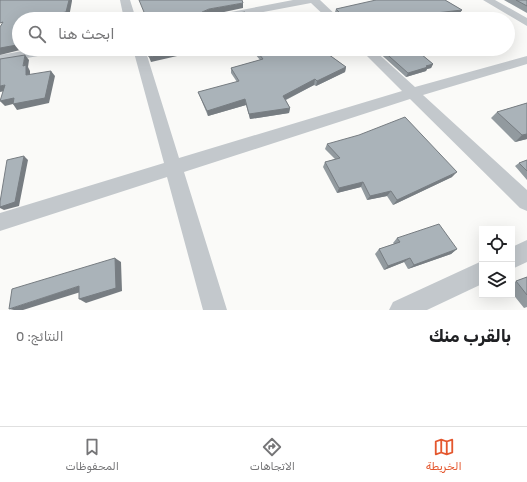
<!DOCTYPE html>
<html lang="ar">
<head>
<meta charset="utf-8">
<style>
  :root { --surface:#fff; --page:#f2f2f2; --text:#202124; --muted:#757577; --line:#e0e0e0; --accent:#e4572e }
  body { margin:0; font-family:Rubik,Vazirmatn,sans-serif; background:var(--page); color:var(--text); direction:rtl }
  .controls { position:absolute; right:12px; bottom:12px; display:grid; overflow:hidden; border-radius:0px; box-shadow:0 4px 16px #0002 }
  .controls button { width:36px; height:36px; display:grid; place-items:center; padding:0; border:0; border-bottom:1px solid var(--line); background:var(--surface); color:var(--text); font:20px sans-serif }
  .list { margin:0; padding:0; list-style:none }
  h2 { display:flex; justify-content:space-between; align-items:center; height:52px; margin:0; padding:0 16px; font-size:17px }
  h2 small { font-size:13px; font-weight:400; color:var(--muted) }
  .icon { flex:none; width:22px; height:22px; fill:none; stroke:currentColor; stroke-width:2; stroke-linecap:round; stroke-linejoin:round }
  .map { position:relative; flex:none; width:527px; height:310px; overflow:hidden; direction:ltr }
  .search { position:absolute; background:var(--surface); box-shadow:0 4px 16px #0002; left:12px; right:12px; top:12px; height:44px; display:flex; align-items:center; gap:10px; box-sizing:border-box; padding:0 14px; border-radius:22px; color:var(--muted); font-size:15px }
  .sheet { height:116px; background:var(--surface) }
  nav { display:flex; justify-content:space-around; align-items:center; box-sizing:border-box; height:56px; border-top:1px solid var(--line); background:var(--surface); font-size:11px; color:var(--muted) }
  nav a { display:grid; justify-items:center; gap:2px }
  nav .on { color:var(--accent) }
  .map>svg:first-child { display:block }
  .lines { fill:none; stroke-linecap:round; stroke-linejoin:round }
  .minor { fill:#c3c8cc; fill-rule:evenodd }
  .wall { fill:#929a9f }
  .shaded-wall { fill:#777d82 }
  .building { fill:#aab3b9; stroke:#777d82 }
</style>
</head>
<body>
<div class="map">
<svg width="527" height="310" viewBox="0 0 527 310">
  <rect width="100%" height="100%" fill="#fafaf8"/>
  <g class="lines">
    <path class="minor" d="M 120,0 L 130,0 L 136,19 L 124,19 Z
      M 293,0 L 320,0 L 340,19 L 328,19 L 311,3 L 227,19 L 204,19 L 210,16 Z
      M 483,0 L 495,0 L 527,18 L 527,26 Z
      M 34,49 L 60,49 L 58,52 L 54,53 L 0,63 L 0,55 Z
      M 133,49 L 145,49 L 179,158 L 402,91 L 360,49 L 373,49 L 415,87 L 527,56 L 527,64 L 423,95 L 527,190 L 527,211 L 520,208 L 410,99 L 184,172 L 227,310 L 203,310 L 167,177 L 0,231 L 0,213 L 164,163 Z
      M 527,240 L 527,262 L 512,269 L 512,247 Z
      M 482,261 L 482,284 L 427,310 L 389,310 L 393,302 Z"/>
  </g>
  <path class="wall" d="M 375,0 L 445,0 L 462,10 L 459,14 L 417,19 L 336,19 L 336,17 L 339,16 L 335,12 L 336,9 L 375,1 Z
    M 504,0 L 527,0 L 527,13 Z
    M 251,49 L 321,49 L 346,67 L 345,72 L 316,86 L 314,85 L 286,100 L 290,108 L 289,113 L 250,119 L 246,105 L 208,116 L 200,97 L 198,92 L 237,82 L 231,73 L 231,68 L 260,60 Z
    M 375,49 L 415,49 L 433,64 L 431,68 L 427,69 L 426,71 L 406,77 Z
    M 527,103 L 527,139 L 515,142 L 491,118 L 497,112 Z
    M 327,144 L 452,177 L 393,205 L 387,196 L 367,200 L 361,187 L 337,193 L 323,167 L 325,162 L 335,159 L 325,149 Z
    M 527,160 L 527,180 L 515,166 L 519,163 Z
    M 397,238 L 457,249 L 451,254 L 408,269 L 404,262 L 384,270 L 375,254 L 379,249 L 394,244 L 393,243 Z
    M 527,277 L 527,307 L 524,308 L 512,293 L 512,283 Z"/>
  <path class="shaded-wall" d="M 69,0 L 72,0 L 72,1 L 69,17 L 56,19 L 26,19 Z
    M 243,3 L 243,8 L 210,15 L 202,15 L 202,12 L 209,9 Z
    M 462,10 L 459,14 L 417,19 L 400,19 L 401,17 Z
    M 19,38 L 19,49 L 21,49 L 20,50 L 0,55 L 0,48 Z
    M 183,49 L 199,49 L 199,51 L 151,62 L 149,57 Z
    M 25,55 L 29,60 L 28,67 L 30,71 L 30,80 L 26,75 L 23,66 Z
    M 433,64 L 431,68 L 427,69 L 426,71 L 406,77 L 408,73 Z
    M 346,67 L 345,72 L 316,86 L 317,81 Z
    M 51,71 L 55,76 L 49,103 L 17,110 L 13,104 L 5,106 L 0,101 Z
    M 315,79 L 314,85 L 283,101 L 283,96 Z
    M 5,85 L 10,90 L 0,92 L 0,86 Z
    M 245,99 L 246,105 L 208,116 L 207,111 Z
    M 290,108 L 289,113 L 250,119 L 249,114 Z
    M 527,134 L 527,139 L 515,142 L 522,135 Z
    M 24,156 L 28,160 L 19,206 L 4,210 L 0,208 L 0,207 Z
    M 457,172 L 452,177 L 393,205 L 397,200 Z
    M 363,182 L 361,187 L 337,193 L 339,188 Z
    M 391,191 L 387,196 L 367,200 L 370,196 Z
    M 457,249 L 451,254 L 408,269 L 414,265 Z
    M 115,258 L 121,262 L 122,291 L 86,303 L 79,299 Z
    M 410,258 L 404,262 L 384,270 L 388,266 Z
    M 79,286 L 87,290 L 23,310 L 14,310 L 9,309 Z"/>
  <path class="building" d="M 0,0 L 69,0 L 66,12 L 26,19 L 19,19 L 19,38 L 17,45 L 0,48 L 0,27 L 3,22 L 0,23 Z
    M 139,0 L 242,0 L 243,3 L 209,9 L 202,12 L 202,15 L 226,15 L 245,12 L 247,19 L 137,19 L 137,18 L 146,17 Z
    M 376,0 L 445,0 L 462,10 L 401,17 L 402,19 L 339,19 L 336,17 L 342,15 L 336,9 Z
    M 516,0 L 527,0 L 527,6 Z
    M 147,49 L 183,49 L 149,57 Z
    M 255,49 L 321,49 L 346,67 L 317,81 L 315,79 L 283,96 L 290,108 L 249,114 L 245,99 L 207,111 L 198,92 L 239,81 L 231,68 L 263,59 Z
    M 381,49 L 415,49 L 433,64 L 426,66 L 428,67 L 408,73 Z
    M 25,55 L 23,66 L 26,65 L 26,75 L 51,71 L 45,98 L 13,104 L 14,98 L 0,101 L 5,85 L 0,86 L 0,59 Z
    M 527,103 L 527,134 L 522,135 L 497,112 Z
    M 405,117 L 457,172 L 397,200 L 391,191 L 370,196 L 363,182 L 339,188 L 325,162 L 340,158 L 327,144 L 359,135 Z
    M 24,156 L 15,202 L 0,207 L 0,202 L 7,160 Z
    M 527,160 L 527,171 L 519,163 Z
    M 439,224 L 457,249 L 414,265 L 410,258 L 388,266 L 379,249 L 400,242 L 397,238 Z
    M 115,258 L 116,288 L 79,299 L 79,286 L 9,309 L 12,289 Z
    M 527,277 L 527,295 L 516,281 Z"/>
</svg>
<div class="controls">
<button><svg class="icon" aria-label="locate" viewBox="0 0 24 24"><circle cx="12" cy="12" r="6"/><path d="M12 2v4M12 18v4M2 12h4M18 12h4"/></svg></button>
<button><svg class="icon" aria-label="layers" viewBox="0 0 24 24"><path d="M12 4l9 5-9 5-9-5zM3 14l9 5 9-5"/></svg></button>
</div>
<div class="search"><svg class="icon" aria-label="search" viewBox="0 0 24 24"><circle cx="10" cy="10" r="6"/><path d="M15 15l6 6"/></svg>ابحث هنا</div>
</div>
<section class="sheet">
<h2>بالقرب منك<small>النتائج: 0</small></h2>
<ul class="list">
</ul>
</section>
<nav>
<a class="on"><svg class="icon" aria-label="map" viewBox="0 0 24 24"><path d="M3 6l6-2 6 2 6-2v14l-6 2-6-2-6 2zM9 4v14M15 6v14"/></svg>الخريطة</a>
<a><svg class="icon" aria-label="directions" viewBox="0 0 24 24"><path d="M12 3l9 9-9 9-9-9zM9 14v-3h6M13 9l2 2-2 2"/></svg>الاتجاهات</a>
<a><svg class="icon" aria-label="saved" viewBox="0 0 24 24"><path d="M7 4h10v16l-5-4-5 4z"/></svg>المحفوظات</a>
</nav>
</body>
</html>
